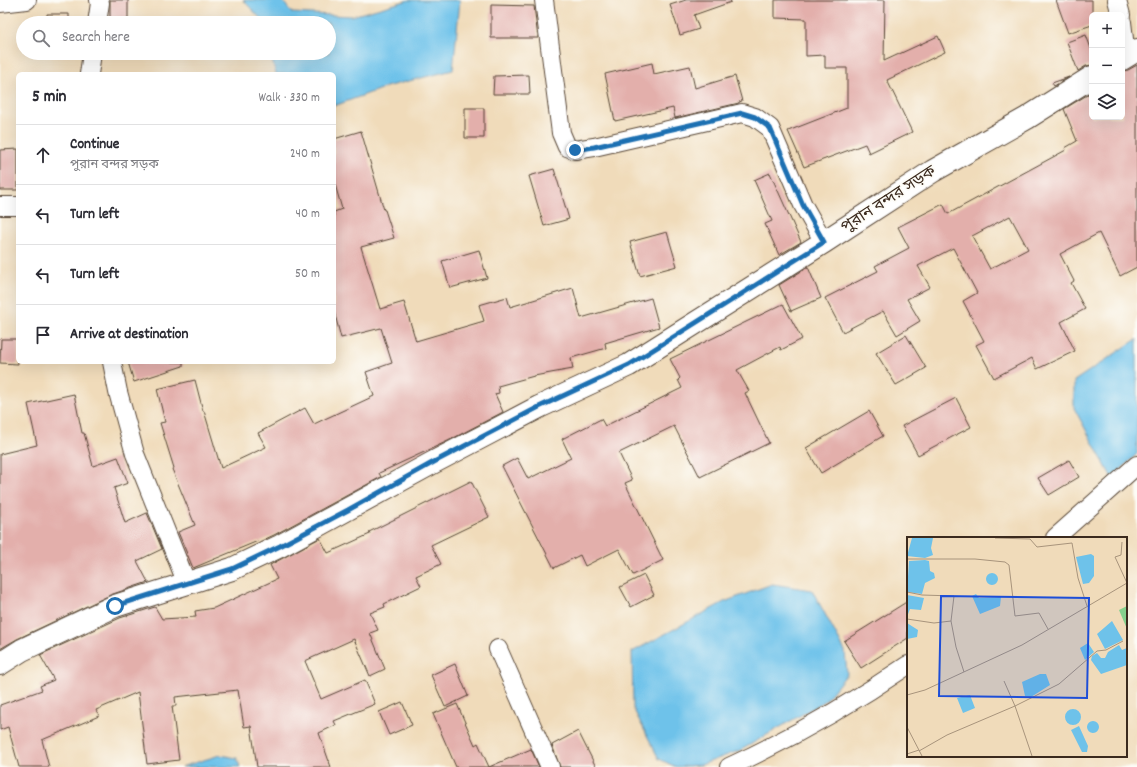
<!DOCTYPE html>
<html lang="en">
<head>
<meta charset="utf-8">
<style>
  :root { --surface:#fff; --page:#f7f7f7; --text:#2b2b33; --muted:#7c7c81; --line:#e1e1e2 }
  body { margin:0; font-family:Dekko,"Noto Sans Bengali",sans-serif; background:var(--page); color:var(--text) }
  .controls { position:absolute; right:12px; top:12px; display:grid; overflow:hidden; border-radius:6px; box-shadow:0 4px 16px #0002 }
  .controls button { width:36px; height:36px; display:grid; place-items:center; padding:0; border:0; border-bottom:1px solid var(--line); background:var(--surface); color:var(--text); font:20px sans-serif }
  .stop { position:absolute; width:12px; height:12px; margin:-9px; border:3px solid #1f6fb2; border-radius:50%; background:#fff }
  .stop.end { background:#1f6fb2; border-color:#fff; box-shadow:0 1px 4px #0008 }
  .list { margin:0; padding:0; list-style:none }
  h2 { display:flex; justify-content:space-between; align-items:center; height:52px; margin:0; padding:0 16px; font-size:17px }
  h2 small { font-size:13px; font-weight:400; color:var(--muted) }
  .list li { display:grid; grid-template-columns:26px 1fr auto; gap:12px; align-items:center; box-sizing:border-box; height:60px; padding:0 16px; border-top:1px solid var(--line) }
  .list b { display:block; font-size:15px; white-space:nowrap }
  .list p { margin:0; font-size:13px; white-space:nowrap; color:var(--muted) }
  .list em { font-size:13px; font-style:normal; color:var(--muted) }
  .icon { flex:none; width:22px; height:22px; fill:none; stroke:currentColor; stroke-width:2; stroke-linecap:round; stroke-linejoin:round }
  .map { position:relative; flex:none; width:1137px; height:767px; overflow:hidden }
  .search { position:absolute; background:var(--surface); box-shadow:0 4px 16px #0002; left:16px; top:16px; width:320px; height:44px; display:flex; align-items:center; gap:10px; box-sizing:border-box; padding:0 14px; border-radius:22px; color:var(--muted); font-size:15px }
  .panel { position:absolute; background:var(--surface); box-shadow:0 4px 16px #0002; left:16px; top:72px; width:320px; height:292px; border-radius:6px }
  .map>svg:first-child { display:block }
  .water { fill:#6ec2ea; stroke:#547684 }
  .building { fill:#e3afab; fill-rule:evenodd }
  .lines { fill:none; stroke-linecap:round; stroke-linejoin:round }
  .street-casing { stroke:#564535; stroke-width:20 }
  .secondary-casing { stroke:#564535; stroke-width:24 }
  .street { stroke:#fff; stroke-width:18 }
  .secondary { stroke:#fff; stroke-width:22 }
  .route { stroke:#1f6fb2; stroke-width:5 }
  .labels { text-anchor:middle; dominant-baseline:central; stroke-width:3.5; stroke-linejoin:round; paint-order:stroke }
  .street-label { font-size:16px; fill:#3b2a1e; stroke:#fdfcf7 }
  .inset-road { fill:none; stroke:#a8947c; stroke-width:1 }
  .view { fill:#1d4ed8; fill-opacity:0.15; stroke:#1d4ed8; stroke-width:2 }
  .inset-edge { fill:none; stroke:#3b2a1e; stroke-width:2 }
</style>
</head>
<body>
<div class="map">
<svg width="1137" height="767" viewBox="0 0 1137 767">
  <rect width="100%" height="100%" fill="#fdfcf7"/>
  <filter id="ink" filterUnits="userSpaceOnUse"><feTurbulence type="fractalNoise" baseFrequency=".025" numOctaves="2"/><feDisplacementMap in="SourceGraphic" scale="8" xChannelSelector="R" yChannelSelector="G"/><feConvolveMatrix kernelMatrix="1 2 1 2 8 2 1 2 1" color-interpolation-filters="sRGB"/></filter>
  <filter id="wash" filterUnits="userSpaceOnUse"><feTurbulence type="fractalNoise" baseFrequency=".012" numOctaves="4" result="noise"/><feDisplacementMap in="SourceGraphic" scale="16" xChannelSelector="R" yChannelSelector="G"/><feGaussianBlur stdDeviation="0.9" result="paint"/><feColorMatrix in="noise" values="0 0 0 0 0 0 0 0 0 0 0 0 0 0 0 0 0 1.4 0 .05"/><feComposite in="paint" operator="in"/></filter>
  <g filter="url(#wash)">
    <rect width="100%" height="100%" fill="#f0dbba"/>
    <path class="water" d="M 243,0 L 282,0 L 292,13 L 352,16 L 409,0 L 460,0 L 453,70 L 389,86 L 334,106 L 334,74 L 276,74 L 270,53 L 329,53 L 329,23 L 265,23 Z
      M 1137,339 L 1137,454 L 1112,478 L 1074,408 L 1074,381 Z
      M 772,584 L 812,590 L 845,651 L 847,674 L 825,701 L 741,750 L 701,765 L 676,767 L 659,759 L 633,708 L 632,652 L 724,602 Z
      M 220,755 L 237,758 L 240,767 L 181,767 Z"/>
    <g id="blocks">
      <path class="building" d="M 110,0 L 128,0 L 128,19 L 110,19 Z
        M 686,0 L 730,0 L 731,2 L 694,15 L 699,29 L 680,35 L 670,5 Z
        M 775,0 L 885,0 L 884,61 L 938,36 L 945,52 L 887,80 L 912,132 L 869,153 L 865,144 L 804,167 L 788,131 L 847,108 L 847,68 L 825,68 L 825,55 L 806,56 L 806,19 L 775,18 Z
        M 1056,0 L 1092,0 L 1092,25 L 1068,33 Z
        M 491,5 L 534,6 L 538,38 L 491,38 Z
        M 47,14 L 69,14 L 69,23 L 47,23 Z
        M 1086,35 L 1092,51 L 1092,65 L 1086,66 L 1078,71 L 1067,42 Z
        M 47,53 L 70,53 L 70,54 L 47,55 Z
        M 652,63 L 654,74 L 690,66 L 695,88 L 735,76 L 742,101 L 739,102 L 739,103 L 675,118 L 673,108 L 615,121 L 605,74 Z
        M 1137,65 L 1137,267 L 1120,276 L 1099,233 L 1060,254 L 1074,281 L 1071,283 L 1085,309 L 1061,322 L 1075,351 L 1037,369 L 1032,358 L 994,378 L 976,345 L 984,341 L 963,301 L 977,293 L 953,248 L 918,266 L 930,287 L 907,299 L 920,321 L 897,335 L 883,311 L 843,332 L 825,298 L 878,271 L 875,266 L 909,248 L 898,227 L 943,204 L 948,214 L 1066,150 L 1065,148 L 1077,141 L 1064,109 L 1092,92 L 1092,117 L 1122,117 L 1122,71 L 1128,70 ZM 1010,216 L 1028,249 L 990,269 L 972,236 Z
        M 529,75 L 530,94 L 493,94 L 494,76 Z
        M 1069,77 L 1054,86 L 1052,83 Z
        M 465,108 L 484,108 L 484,138 L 465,138 Z
        M 361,131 L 384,210 L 385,210 L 394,238 L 361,247 L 380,309 L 404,302 L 416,341 L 484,321 L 479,305 L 507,297 L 510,307 L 573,288 L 581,318 L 651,298 L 659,327 L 605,343 L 606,348 L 571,358 L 573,369 L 534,376 L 498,386 L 499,393 L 495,394 L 503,412 L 448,441 L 379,473 L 381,477 L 274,535 L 259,542 L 258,541 L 193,568 L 178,532 L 195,525 L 172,469 L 174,468 L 160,423 L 165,422 L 157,389 L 195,380 L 203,411 L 204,411 L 221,468 L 266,447 L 258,433 L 305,408 L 314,424 L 374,396 L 366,372 L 392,363 L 381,328 L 341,338 L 334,311 L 334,212 L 342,209 L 334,181 L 334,139 Z
        M 18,149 L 18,190 L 0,190 L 0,150 Z
        M 554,169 L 569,219 L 544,226 L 529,176 Z
        M 770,173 L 801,242 L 779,255 L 765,224 L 772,221 L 754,180 Z
        M 667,232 L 677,266 L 640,276 L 630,242 Z
        M 479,250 L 487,278 L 450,288 L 442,261 Z
        M 808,267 L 821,298 L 791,311 L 779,285 Z
        M 783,304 L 802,339 L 781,350 L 780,347 L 737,370 L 749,391 L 745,393 L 769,443 L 700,477 L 674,426 L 619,453 L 632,480 L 625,483 L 663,560 L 633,575 L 619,549 L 585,566 L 580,555 L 554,568 L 502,466 L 517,458 L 528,479 L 571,458 L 562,439 L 601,419 L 605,426 L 682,388 L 678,380 L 680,378 L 670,359 Z
        M 906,335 L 926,368 L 896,385 L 876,353 Z
        M 1,339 L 18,339 L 18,364 L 0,363 Z
        M 128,362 L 183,362 L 183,366 L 134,382 Z
        M 74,394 L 82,433 L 84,433 L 93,466 L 118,457 L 128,483 L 114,488 L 125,523 L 147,513 L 162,549 L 137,561 L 148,582 L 110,595 L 17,639 L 0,649 L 0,454 L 37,445 L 28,404 Z
        M 956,398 L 971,427 L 918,455 L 902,426 Z
        M 869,411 L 883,436 L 821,473 L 806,448 Z
        M 1069,460 L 1079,477 L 1049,495 L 1038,478 Z
        M 471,481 L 489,517 L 431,545 L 441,564 L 416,576 L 421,586 L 384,604 L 385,607 L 370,613 L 378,630 L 370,633 L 385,669 L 370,676 L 354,639 L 305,661 L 321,699 L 365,680 L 375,704 L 334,721 L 336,725 L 319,733 L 331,767 L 257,767 L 251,726 L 244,727 L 238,690 L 175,697 L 176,706 L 172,706 L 179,760 L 147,764 L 138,692 L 96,710 L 99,716 L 42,740 L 49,767 L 19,767 L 8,727 L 0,730 L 0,705 L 42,690 L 40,686 L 54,680 L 40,655 L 120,618 L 155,607 L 162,619 L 196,617 L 195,611 L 214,608 L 277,579 L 270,565 L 320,538 L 328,553 L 370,534 L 369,532 Z
        M 644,575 L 654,595 L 631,607 L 620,587 Z
        M 908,601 L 908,638 L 861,668 L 844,641 Z
        M 455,664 L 468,696 L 445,707 L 431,675 Z
        M 402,702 L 412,725 L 389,735 L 379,712 Z
        M 457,704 L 475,745 L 478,743 L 489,767 L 456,767 L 433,714 Z
        M 578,731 L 596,767 L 560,767 L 552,745 Z
        M 531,749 L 539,767 L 489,767 Z"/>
    </g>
  </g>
  <g filter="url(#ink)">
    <use href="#blocks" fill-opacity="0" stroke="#564535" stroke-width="1"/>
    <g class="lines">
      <g class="street-casing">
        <path id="street" d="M 544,0 L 561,133 L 567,147 L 575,150 L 594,147 L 742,113 L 755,117 L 770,128 L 803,205 L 824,242
          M 1117,0 L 1121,15
          M 0,3 L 27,0
          M 1122,22 L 1126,56
          M 97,23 L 100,3 L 99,0
          M 89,74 L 92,53
          M 0,206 L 18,206
          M 112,362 L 118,392 L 135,454 L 187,584
          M 1055,538 L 1137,465
          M 498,649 L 550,767
          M 729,767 C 792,738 851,704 908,665"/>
      </g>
      <g class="secondary-casing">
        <path id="secondary" d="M 1122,59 L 1137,50
          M 0,664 L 22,650 L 115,606 L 232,569 L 280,546 L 434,462 L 539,407 L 629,365 L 824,242 L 933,171 L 1027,118 L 1092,77"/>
      </g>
      <use href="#street" class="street"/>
      <use href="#secondary" class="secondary"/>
    </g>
  </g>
  <g class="lines" filter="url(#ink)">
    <path class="route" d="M 115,606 L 232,569 L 280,546 L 348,510 L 434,462 L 539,407 L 629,365 L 824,242 L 803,205 L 770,128 L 755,117 L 742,113 L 594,147 L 575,150"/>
  </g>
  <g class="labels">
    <g class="street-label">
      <text transform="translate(889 200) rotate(-33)">পুরান বন্দর সড়ক</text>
    </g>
  </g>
  <g transform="translate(907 537)">
    <rect width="220" height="220" fill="#f0dbba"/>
    <path d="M 220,69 L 220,92 L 212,73 Z" fill="#85d08d"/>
    <path d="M 5,1 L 26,1 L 24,11 L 26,18 L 18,21 L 0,19 ZM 184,17 L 187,19 L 187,39 L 182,46 L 176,47 L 169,20 ZM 18,23 L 22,24 L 23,34 L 27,36 L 28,41 L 18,46 L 15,57 L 0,55 L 2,24 ZM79 42a6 6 0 1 1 12 0a6 6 0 1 1-12 0ZM 69,57 L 72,61 L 94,60 L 93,69 L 73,77 L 65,59 ZM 0,58 L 17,61 L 14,73 L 3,72 L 0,80 ZM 205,84 L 216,103 L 198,112 L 190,97 ZM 0,86 L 11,93 L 10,100 L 0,102 ZM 181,106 L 187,115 L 178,123 L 173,111 ZM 212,108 L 215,113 L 220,111 L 220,128 L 194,137 L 184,123 L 185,119 L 190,116 L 194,121 L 198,121 L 201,115 ZM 133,137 L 139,137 L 143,148 L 124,160 L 118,159 L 115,145 ZM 63,158 L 68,171 L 56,176 L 50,161 ZM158 180a8 8 0 1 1 16 0a8 8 0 1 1-16 0ZM180 190a6 6 0 1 1 12 0a6 6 0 1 1-12 0ZM 172,189 L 181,209 L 180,215 L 175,215 L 164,193 Z" fill="#6ec2ea"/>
    <path class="inset-road" d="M 88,1 L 123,2 L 130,10 L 165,6 L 171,41 L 180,69M 215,5 L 214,18 L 208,20 L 220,46M 0,22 L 68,22 L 98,25 L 102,28 L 108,79 L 132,76 L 141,92M 0,55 L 15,58 L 47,59 L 44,84 L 49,110 L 57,135M 0,82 L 27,86 L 44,84M 0,158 L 18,153 L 115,108 L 220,46M 0,190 L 15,219M 12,214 L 40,198 L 108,169 L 97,144M 0,217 L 12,213M 125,219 L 108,169 L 152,147 L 190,114 L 199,113 L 216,104"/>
    <path class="view" d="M 34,59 L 182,61 L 180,161 L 32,159 Z"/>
    <rect width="220" height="220" class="inset-edge"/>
  </g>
</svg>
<div class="controls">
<button>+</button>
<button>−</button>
<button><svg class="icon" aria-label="layers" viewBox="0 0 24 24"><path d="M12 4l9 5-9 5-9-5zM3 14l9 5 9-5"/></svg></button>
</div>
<div class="stop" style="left:115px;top:606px"></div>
<div class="stop end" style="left:575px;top:150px"></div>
<div class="search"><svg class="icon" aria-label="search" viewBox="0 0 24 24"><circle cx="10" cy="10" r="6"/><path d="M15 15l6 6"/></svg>Search here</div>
<section class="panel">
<h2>5 min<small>Walk · 330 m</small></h2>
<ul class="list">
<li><svg class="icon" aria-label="ahead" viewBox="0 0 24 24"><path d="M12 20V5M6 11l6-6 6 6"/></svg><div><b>Continue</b><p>পুরান বন্দর সড়ক</p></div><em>240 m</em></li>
<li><svg class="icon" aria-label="left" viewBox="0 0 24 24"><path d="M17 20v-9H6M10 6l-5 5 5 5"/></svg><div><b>Turn left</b></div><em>40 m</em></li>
<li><svg class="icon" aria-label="left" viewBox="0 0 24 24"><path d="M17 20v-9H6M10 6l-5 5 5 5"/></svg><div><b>Turn left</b></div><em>50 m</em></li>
<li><svg class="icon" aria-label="arrive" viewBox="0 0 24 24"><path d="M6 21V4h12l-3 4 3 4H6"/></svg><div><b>Arrive at destination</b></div></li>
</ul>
</section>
</div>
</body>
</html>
